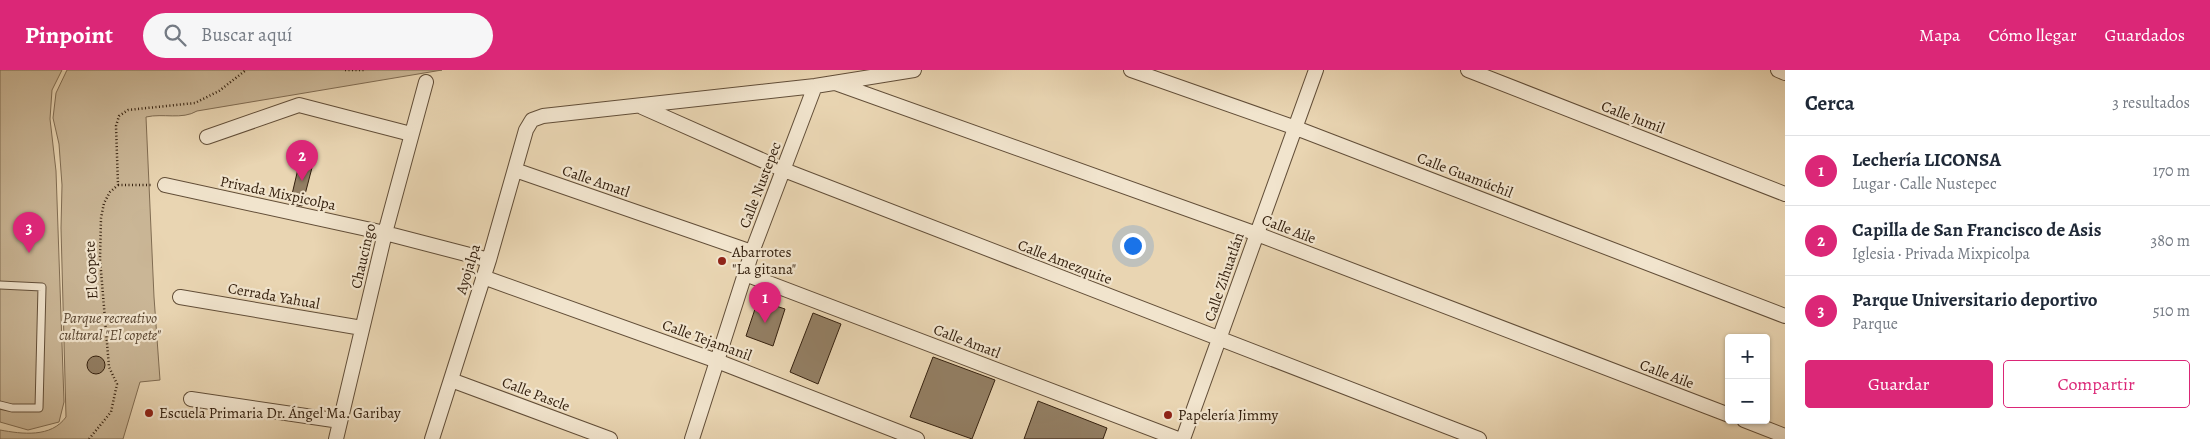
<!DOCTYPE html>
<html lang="es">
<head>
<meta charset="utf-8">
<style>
  :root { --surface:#fff; --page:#f6f6f7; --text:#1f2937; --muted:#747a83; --line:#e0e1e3; --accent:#db2777 }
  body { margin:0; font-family:Alegreya,serif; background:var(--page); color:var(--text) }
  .controls { position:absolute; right:15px; bottom:15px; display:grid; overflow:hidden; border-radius:5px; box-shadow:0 1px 4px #0004 }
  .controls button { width:45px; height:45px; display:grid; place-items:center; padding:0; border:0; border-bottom:1px solid var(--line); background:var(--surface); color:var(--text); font:25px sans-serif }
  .you { position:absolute; left:1132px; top:175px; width:18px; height:18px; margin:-12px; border:4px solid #fff; border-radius:50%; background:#1a73e8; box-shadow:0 0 0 8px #1a73e833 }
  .badge { display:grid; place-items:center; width:32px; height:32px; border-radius:50%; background:var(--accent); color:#fff; font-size:16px; font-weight:700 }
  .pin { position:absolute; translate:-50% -41px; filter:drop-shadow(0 1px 2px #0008) }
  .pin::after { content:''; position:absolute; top:26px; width:18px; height:15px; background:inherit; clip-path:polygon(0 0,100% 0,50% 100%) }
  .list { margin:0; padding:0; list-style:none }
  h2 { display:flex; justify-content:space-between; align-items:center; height:65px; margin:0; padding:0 20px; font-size:21px }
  h2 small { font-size:16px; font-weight:400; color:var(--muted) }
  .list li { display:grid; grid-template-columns:32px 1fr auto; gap:15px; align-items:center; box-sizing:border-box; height:70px; padding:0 20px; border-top:1px solid var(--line) }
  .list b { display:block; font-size:19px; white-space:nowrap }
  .list p { margin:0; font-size:16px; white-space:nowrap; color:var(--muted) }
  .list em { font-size:16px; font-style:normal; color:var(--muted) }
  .actions { display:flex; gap:10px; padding:15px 20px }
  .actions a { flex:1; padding:11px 0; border:1px solid var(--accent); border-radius:5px; text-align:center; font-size:18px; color:var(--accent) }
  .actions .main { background:var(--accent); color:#fff }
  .icon { flex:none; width:28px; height:28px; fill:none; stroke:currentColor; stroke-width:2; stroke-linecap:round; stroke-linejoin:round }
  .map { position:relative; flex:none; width:1785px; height:369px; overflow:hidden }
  header { display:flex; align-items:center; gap:30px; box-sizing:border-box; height:70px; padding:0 25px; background:var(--accent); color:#fff }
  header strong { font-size:24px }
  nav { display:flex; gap:28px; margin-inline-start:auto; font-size:18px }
  .search { width:350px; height:45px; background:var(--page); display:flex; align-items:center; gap:12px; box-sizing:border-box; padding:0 18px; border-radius:28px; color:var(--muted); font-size:19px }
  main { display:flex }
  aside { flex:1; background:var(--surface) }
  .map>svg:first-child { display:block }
  .green { fill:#cab696; stroke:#806c52 }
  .building { fill:#937f64; stroke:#35210f }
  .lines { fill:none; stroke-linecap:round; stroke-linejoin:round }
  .service-casing { stroke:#624e38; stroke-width:9 }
  .minor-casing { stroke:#624e38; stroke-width:16 }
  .path { stroke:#35210f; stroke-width:2.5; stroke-dasharray:1 2.5; stroke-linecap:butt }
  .service { stroke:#f1e4cd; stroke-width:7 }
  .minor { stroke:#f1e4cd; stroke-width:14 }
  .poi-dot { fill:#8f2418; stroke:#f1e4cd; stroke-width:2 }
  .labels { text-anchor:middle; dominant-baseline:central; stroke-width:4.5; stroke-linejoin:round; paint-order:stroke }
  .street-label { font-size:15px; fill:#35210f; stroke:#f1e4cd }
  .poi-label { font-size:15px; fill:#35210f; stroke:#f1e4cd; text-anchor:start }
  .park-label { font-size:15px; font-style:italic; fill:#5a4631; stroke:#f1e4cd }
</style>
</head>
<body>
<header>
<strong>Pinpoint</strong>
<div class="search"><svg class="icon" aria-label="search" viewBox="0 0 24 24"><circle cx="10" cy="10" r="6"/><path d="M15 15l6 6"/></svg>Buscar aquí</div>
<nav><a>Mapa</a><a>Cómo llegar</a><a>Guardados</a></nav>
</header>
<main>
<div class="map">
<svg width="1785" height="369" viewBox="0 0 1785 369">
  <rect width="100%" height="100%" fill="#e9d5b2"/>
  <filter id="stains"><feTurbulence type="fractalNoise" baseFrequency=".004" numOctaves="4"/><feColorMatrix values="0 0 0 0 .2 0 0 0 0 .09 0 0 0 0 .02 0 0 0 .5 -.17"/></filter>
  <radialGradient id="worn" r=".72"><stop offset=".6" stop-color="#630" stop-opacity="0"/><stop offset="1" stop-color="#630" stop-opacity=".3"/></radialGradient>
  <path class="green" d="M 0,0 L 62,0 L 52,20 L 50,49 L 56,101 L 64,332 L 59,352 L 28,360 L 0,352 Z
    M 67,0 L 442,0 L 197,41 C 182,50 163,43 146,47 L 154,227 L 160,310 L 140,312 L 123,369 L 0,369 L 0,360 C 22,364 51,368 66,347 L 61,158 L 62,115 L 59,74 L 53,48 L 56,23 Z"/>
  <path class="building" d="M 301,86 L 314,90 L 302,136 L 290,133 Z
    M 758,230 L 785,239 L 773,276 L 746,266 Z
    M 813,243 L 841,254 L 818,314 L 790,302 Z
    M87 295a9 9 0 1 1 18 0a9 9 0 1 1-18 0Z
    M 933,287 L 995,310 L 972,369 L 910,347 Z
    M 1038,331 L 1107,358 L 1103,369 L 1024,369 Z"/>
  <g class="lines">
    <g class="service-casing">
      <path id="service" d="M 0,215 L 42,217 L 39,338 L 12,338 L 0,335"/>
    </g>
    <g class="minor-casing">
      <path id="minor" d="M 1131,0 L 1296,58 L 1785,246
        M 1468,0 L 1785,124
        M 1778,0 L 1785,3
        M 835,13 L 1257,164 L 1729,345
        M 642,37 L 784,100 L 1479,369
        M 207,67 L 299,35 L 411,64
        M 515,100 L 752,182
        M 165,115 L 385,163 L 489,190
        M 745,204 L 1178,369
        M 483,207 L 717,291 L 917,369
        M 180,227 L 362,258
        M 451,310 L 610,369
        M 191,329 L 340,351
        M 1744,350 L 1785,366
        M 336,369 L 385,163 L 426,12
        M 432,369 L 489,190 L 526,60 L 532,50 L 543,46 L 815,16 L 914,0
        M 692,369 L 752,182 L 815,16
        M 1183,369 L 1316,0"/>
    </g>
    <path class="path" d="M 345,0 L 366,0
      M 118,115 L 151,115
      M 89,369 L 111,342 L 117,314 L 109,297 L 100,189 L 101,148 L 104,133 L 110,122 L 118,115 L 116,56 L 119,46 L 128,40 L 195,33 L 219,21 L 246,0"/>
    <use href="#service" class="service"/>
    <use href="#minor" class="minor"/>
  </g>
  <g class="poi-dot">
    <circle cx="722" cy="191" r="5"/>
    <circle cx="149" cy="343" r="5"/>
    <circle cx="1168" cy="345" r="5"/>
  </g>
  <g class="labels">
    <g class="street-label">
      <text transform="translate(1633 47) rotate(21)">Calle Jumil</text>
      <text transform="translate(1465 105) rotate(21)">Calle Guamúchil</text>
      <text transform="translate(596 111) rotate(19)">Calle Amatl</text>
      <text transform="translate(760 115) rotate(-69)">Calle Nustepec</text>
      <text transform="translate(278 123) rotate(12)">Privada Mixpicolpa</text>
      <text transform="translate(1289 159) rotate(21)">Calle Aile</text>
      <text transform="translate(363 186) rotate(-77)">Chaucingo</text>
      <text transform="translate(1065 192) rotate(21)">Calle Amezquite</text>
      <text transform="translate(468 199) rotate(-73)">Ayojalpa</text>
      <text transform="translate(91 200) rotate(-93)">El Copete</text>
      <text transform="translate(1224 207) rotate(-71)">Calle Zihuatlán</text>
      <text transform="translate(274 226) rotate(10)">Cerrada Yahual</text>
      <text transform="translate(707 270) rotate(20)">Calle Tejamanil</text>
      <text transform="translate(967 271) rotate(21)">Calle Amatl</text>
      <text transform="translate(1667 304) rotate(21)">Calle Aile</text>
      <text transform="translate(536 324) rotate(21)">Calle Pascle</text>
    </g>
    <g class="poi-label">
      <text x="732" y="182">Abarrotes<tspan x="732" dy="17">"La gitana"</tspan></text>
      <text x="159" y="343">Escuela Primaria Dr. Ángel Ma. Garibay</text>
      <text x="1178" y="345">Papelería Jimmy</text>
    </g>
    <g class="park-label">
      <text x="110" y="248">Parque recreativo<tspan x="110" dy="17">cultural "El copete"</tspan></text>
    </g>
  </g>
  <rect width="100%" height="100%" filter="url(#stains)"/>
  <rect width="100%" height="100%" fill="url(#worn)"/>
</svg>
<div class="controls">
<button>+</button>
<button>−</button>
</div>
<div class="you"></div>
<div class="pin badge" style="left:765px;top:253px">1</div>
<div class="pin badge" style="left:302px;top:111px">2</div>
<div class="pin badge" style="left:29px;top:183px">3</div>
</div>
<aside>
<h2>Cerca<small>3 resultados</small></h2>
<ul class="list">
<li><span class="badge">1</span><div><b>Lechería LICONSA</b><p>Lugar · Calle Nustepec</p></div><em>170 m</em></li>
<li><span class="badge">2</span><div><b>Capilla de San Francisco de Asis</b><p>Iglesia · Privada Mixpicolpa</p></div><em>380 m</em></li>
<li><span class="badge">3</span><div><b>Parque Universitario deportivo</b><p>Parque</p></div><em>510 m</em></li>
</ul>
<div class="actions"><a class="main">Guardar</a><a>Compartir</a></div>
</aside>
</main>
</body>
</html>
